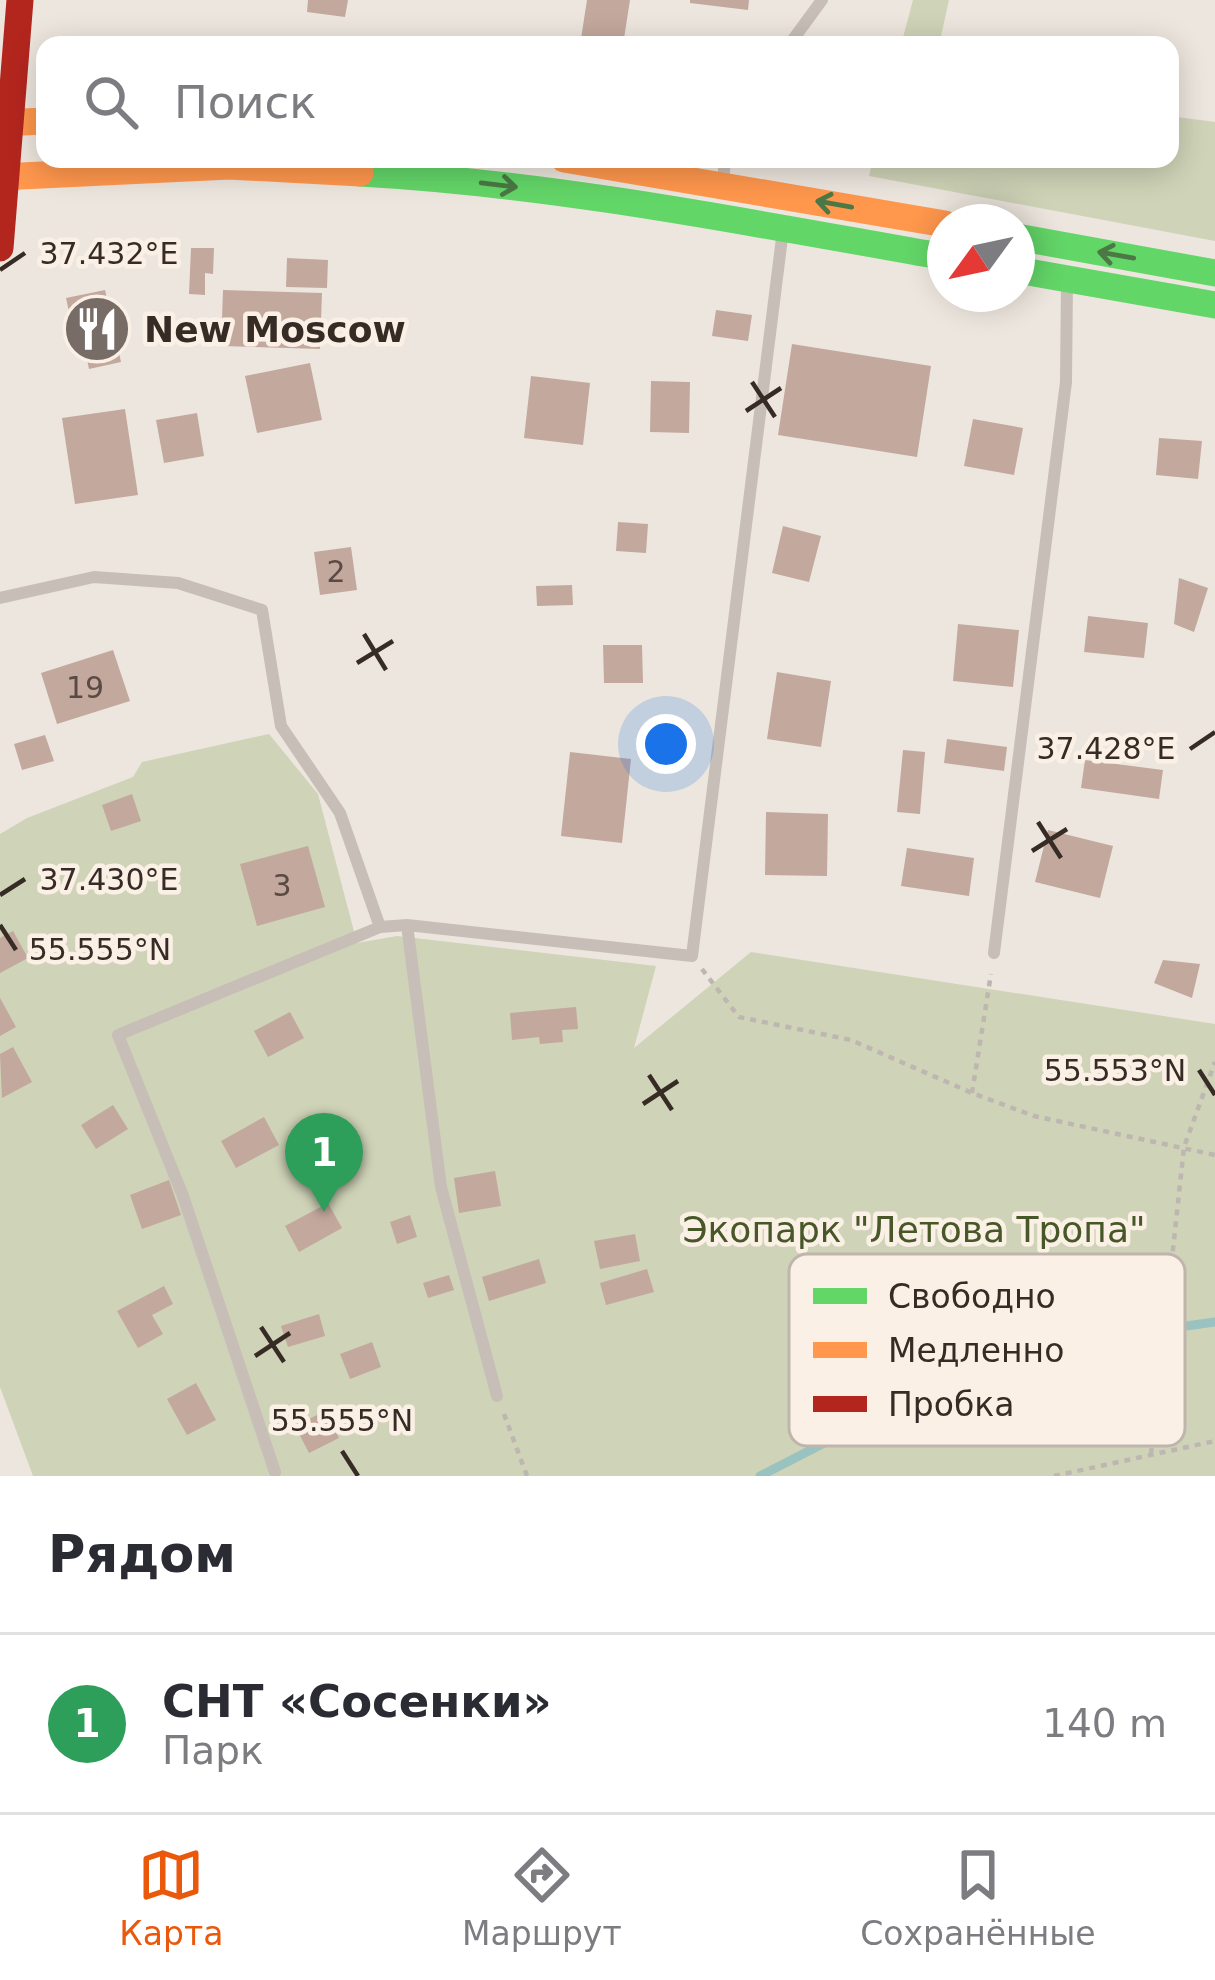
<!DOCTYPE html>
<html lang="ru">
<head>
<meta charset="utf-8">
<style>
  :root { --surface:#fff; --page:#f7f7f7; --text:#2b2b33; --muted:#7c7c81; --line:#e1e1e2; --accent:#ea580c }
  body { margin:0; font-family:"DejaVu Sans",sans-serif; background:var(--page); color:var(--text) }
  .compass { position:absolute; left:927px; top:204px; width:108px; height:108px; border-radius:50%; background:var(--surface); box-shadow:0 6px 30px #0003; rotate:237deg }
  .you { position:absolute; left:666px; top:744px; width:42px; height:42px; margin:-30px; border:9px solid #fff; border-radius:50%; background:#1a73e8; box-shadow:0 0 0 18px #1a73e833 }
  .badge { display:grid; place-items:center; width:78px; height:78px; border-radius:50%; background:var(--accent); color:#fff; font-size:39px; font-weight:700 }
  .pin { position:absolute; translate:-50% -99px; filter:drop-shadow(0 3px 6px #0008) }
  .pin::after { content:''; position:absolute; top:63px; width:42px; height:36px; background:inherit; clip-path:polygon(0 0,100% 0,50% 100%) }
  .list { margin:0; padding:0; list-style:none }
  h2 { display:flex; justify-content:space-between; align-items:center; height:156px; margin:0; padding:0 48px; font-size:51px }
  h2 small { font-size:39px; font-weight:400; color:var(--muted) }
  .list li { display:grid; grid-template-columns:78px 1fr auto; gap:36px; align-items:center; box-sizing:border-box; height:180px; padding:0 48px; border-top:3px solid var(--line) }
  .list b { display:block; font-size:45px; white-space:nowrap }
  .list p { margin:0; font-size:39px; white-space:nowrap; color:var(--muted) }
  .list em { font-size:39px; font-style:normal; color:var(--muted) }
  .icon { flex:none; width:66px; height:66px; fill:none; stroke:currentColor; stroke-width:2; stroke-linecap:round; stroke-linejoin:round }
  .map { position:relative; flex:none; width:1215px; height:1476px; overflow:hidden }
  .search { position:absolute; background:var(--surface); box-shadow:0 6px 30px #0003; left:36px; right:36px; top:36px; height:132px; display:flex; align-items:center; gap:30px; box-sizing:border-box; padding:0 42px; border-radius:24px; color:var(--muted); font-size:45px }
  .sheet { height:336px; background:var(--surface) }
  nav { display:flex; justify-content:space-around; align-items:center; box-sizing:border-box; height:168px; border-top:3px solid var(--line); background:var(--surface); font-size:33px; color:var(--muted) }
  nav a { display:grid; justify-items:center; gap:6px }
  nav .on { color:var(--accent) }
  .map>svg:first-child { display:block }
  .green { fill:#cfd3b7 }
  .lines { fill:none; stroke-linecap:round; stroke-linejoin:round }
  .stream { stroke:#99c2c0; stroke-width:9 }
  .building { fill:#c3a89e }
  .path { stroke:#beb6b0; stroke-width:4.5; stroke-dasharray:6 6; stroke-linecap:butt }
  .lane { stroke:#c6beb7; stroke-width:12 }
  .fast { stroke:#63d668; stroke-width:27 }
  .slow { stroke:#ff974d; stroke-width:27 }
  .jam { stroke:#b3261e; stroke-width:27 }
  .oneway { stroke:#4b7844 }
  .ticks { fill:none; stroke:#372b26; stroke-width:4.5 }
  .labels { text-anchor:middle; dominant-baseline:central; stroke-width:9; stroke-linejoin:round; paint-order:stroke }
  .number-label { font-size:30px; fill:#5a4a44 }
  .poi-label { font-size:36px; font-weight:bold; fill:#372b26; stroke:#fbf0e5; text-anchor:start }
  .park-label { font-size:36px; fill:#475727; stroke:#fbf0e5 }
  .key { fill:#fbf0e5; stroke:#c0b5ac; stroke-width:3 }
  .key-label { font-size:33px; fill:#372b26 }
  .ticks-label { font-size:30px; text-anchor:middle; fill:#372b26; stroke:#fbf0e5; stroke-width:9; stroke-linejoin:round; paint-order:stroke }
</style>
</head>
<body>
<div class="map">
<svg width="1215" height="1476" viewBox="0 0 1215 1476">
  <rect width="100%" height="100%" fill="#ede6de"/>
  <path class="green" d="M 913,0 L 949,0 L 939,45 L 901,45 Z
    M 1170,116 L 1215,122 L 1215,241 L 869,176 L 873,159 L 1170,159 Z
    M 269,734 L 318,794 L 357,943 L 397,936 L 656,966 L 634,1048 L 751,952 L 1215,1024 L 1215,1476 L 33,1476 L 0,1387 L 0,834 L 27,818 L 133,777 L 142,762 Z"/>
  <g class="lines">
    <path class="stream" d="M 760,1476 L 964,1371 L 1150,1331 L 1215,1322"/>
  </g>
  <path class="building" d="M 308,0 L 348,0 L 345,17 L 307,12 Z
    M 587,0 L 630,0 L 623,45 L 580,45 Z
    M 690,0 L 749,0 L 748,10 L 690,3 Z
    M 191,248 L 214,248 L 213,274 L 205,273 L 205,295 L 189,294 Z
    M 287,258 L 328,260 L 327,288 L 286,287 Z
    M 105,290 L 121,362 L 89,369 L 81,329 L 73,330 L 66,298 Z
    M 223,290 L 322,293 L 320,349 L 221,346 Z
    M 716,310 L 752,315 L 748,341 L 712,336 Z
    M 792,344 L 931,366 L 917,457 L 778,435 Z
    M 310,363 L 322,420 L 257,433 L 245,376 Z
    M 531,376 L 590,383 L 583,445 L 524,438 Z
    M 651,381 L 690,382 L 689,433 L 650,432 Z
    M 125,409 L 138,495 L 75,504 L 62,418 Z
    M 197,413 L 204,456 L 164,463 L 156,420 Z
    M 973,419 L 1023,428 L 1014,475 L 964,466 Z
    M 1159,438 L 1202,441 L 1198,479 L 1156,475 Z
    M 618,522 L 648,524 L 646,553 L 616,551 Z
    M 783,526 L 821,536 L 809,582 L 772,573 Z
    M 351,547 L 357,590 L 320,595 L 314,552 Z
    M 1179,578 L 1208,588 L 1194,632 L 1174,624 Z
    M 572,585 L 573,605 L 537,606 L 536,586 Z
    M 1088,616 L 1148,623 L 1144,658 L 1084,652 Z
    M 958,624 L 1019,630 L 1013,687 L 953,681 Z
    M 603,645 L 642,645 L 643,683 L 604,683 Z
    M 113,650 L 130,701 L 57,724 L 41,673 Z
    M 777,672 L 831,681 L 821,747 L 767,739 Z
    M 45,735 L 54,761 L 22,770 L 14,744 Z
    M 947,739 L 1007,747 L 1004,771 L 944,763 Z
    M 903,750 L 925,752 L 920,814 L 897,812 Z
    M 570,752 L 631,759 L 622,843 L 561,836 Z
    M 1085,760 L 1163,770 L 1159,799 L 1081,788 Z
    M 132,794 L 141,821 L 111,831 L 102,805 Z
    M 766,812 L 828,814 L 827,876 L 765,875 Z
    M 1048,830 L 1113,846 L 1100,898 L 1035,882 Z
    M 308,846 L 325,907 L 257,926 L 240,864 Z
    M 907,848 L 974,858 L 969,896 L 901,886 Z
    M 13,931 L 28,958 L 0,973 L 0,938 Z
    M 1163,960 L 1200,964 L 1192,998 L 1154,983 Z
    M 0,998 L 16,1027 L 0,1036 Z
    M 576,1007 L 578,1029 L 562,1030 L 563,1042 L 540,1044 L 539,1037 L 512,1040 L 510,1013 Z
    M 290,1012 L 304,1038 L 268,1057 L 254,1031 Z
    M 13,1047 L 32,1082 L 2,1098 L 0,1054 Z
    M 113,1105 L 128,1129 L 96,1149 L 81,1125 Z
    M 264,1117 L 279,1145 L 236,1168 L 221,1141 Z
    M 495,1171 L 501,1206 L 459,1213 L 454,1178 Z
    M 169,1180 L 181,1215 L 142,1229 L 130,1195 Z
    M 328,1203 L 342,1228 L 299,1252 L 285,1226 Z
    M 410,1215 L 417,1237 L 397,1244 L 390,1222 Z
    M 635,1234 L 640,1261 L 600,1269 L 594,1241 Z
    M 539,1259 L 546,1283 L 489,1301 L 482,1277 Z
    M 647,1269 L 654,1292 L 606,1305 L 600,1283 Z
    M 449,1275 L 454,1290 L 428,1298 L 423,1283 Z
    M 164,1286 L 173,1304 L 152,1315 L 163,1334 L 138,1348 L 117,1311 Z
    M 319,1314 L 325,1336 L 288,1347 L 281,1326 Z
    M 372,1342 L 381,1367 L 350,1379 L 340,1354 Z
    M 196,1383 L 216,1420 L 187,1435 L 167,1399 Z
    M 325,1411 L 339,1438 L 309,1453 L 295,1426 Z"/>
  <g class="lines">
    <path class="path" d="M 702,969 L 739,1017 L 851,1040 L 972,1093 L 1034,1116 L 1215,1155
      M 972,1093 L 991,974
      M 504,1414 L 527,1476
      M 1151,1454 L 1184,1147 L 1215,1062
      M 1054,1476 L 1215,1441"/>
    <path class="lane" d="M 789,45 L 822,0
      M 723,183 L 725,159
      M 0,598 L 94,577 L 178,583 L 262,610 L 281,726 L 340,813 L 380,927
      M 407,925 L 441,1187 L 497,1396
      M 994,953 L 1066,382 L 1067,280
      M 275,1472 L 183,1196 L 118,1035 L 380,927 L 407,925 L 692,956 L 783,230"/>
    <path class="fast" d="M 360,173 C 557,184 751,223 945,257
      M 1017,237 L 1215,273
      M 1017,270 L 1215,305"/>
    <path class="slow" d="M 0,123 L 45,121
      M 564,159 L 945,224
      M 0,177 L 229,166 L 360,173"/>
    <path class="jam" d="M 0,248 L 20,0"/>
  </g>
  <defs><path id="oneway-shaft" d="M-6 0H5M1.5-3L5.5 0L1.5 3" fill="none" stroke-width="1.6" stroke-linecap="round" stroke-linejoin="round" transform="scale(3)"/></defs>
  <g class="oneway">
    <use href="#oneway-shaft" transform="translate(499 185) rotate(7)"/>
    <use href="#oneway-shaft" transform="translate(834 204) rotate(-170)"/>
    <use href="#oneway-shaft" transform="translate(1116 255) rotate(-170)"/>
  </g>
  <path class="ticks" d="M 0,270 L 25,253M 752,382 L 775,417M 746,411 L 781,388M 364,634 L 386,670M 357,663 L 393,641M 1190,749 L 1215,732M 1038,822 L 1061,858M 1032,851 L 1067,829M 0,895 L 25,879M 0,925 L 16,950M 1199,1070 L 1215,1095M 649,1075 L 672,1110M 643,1104 L 678,1081M 261,1327 L 284,1362M 255,1356 L 290,1333M 342,1451 L 358,1476"/>
  <defs>
    <g id="restaurant-disc" transform="scale(3.45)"><circle r="9.5" fill="#776c66" stroke="#fbf0e5"/><path d="M-5-6h1v4h1v-4h1v4h1v-4h1v5L-1.5 .5V6h-2V.5L-5-1ZM5-6V6H3V1.5H1.5Q1.5-4 5-6Z" fill="#fff"/></g>
  </defs>
  <g fill-rule="evenodd">
    <use href="#restaurant-disc" x="97" y="329"/>
  </g>
  <g class="labels">
    <g class="number-label">
      <text x="336" y="571">2</text>
      <text x="85" y="687">19</text>
      <text x="282" y="885">3</text>
    </g>
    <g class="poi-label">
      <text x="144" y="329">New Moscow</text>
    </g>
    <g class="park-label">
      <text x="914" y="1229">Экопарк "Летова Тропа"</text>
    </g>
  </g>
  <rect x="789" y="1254" width="396" height="192" rx="18" class="key"/>
  <rect x="813" y="1288" width="54" height="16" fill="#63d668"/>
  <rect x="813" y="1342" width="54" height="16" fill="#ff974d"/>
  <rect x="813" y="1396" width="54" height="16" fill="#b3261e"/>
  <g class="key-label">
    <text x="888" y="1308">Свободно</text>
    <text x="888" y="1362">Медленно</text>
    <text x="888" y="1416">Пробка</text>
  </g>
  <g class="ticks-label">
    <text x="109" y="264">37.432°E</text>
    <text x="1106" y="759">37.428°E</text>
    <text x="109" y="890">37.430°E</text>
    <text x="100" y="960">55.555°N</text>
    <text x="1115" y="1081">55.553°N</text>
    <text x="342" y="1431">55.555°N</text>
  </g>
</svg>
<svg class="compass" viewBox="-18 -18 36 36"><path d="M0-13l5 13h-10z" fill="#e53935"/><path d="M0 13l5-13h-10z" fill="#7c7c81"/></svg>
<div class="you"></div>
<div class="pin badge" style="left:324px;top:1212px;background:#2e9e5b">1</div>
<div class="search"><svg class="icon" aria-label="search" viewBox="0 0 24 24"><circle cx="10" cy="10" r="6"/><path d="M15 15l6 6"/></svg>Поиск</div>
</div>
<section class="sheet">
<h2>Рядом<small></small></h2>
<ul class="list">
<li><span class="badge" style="background:#2e9e5b">1</span><div><b>СНТ «Сосенки»</b><p>Парк</p></div><em>140 m</em></li>
</ul>
</section>
<nav>
<a class="on"><svg class="icon" aria-label="map" viewBox="0 0 24 24"><path d="M3 6l6-2 6 2 6-2v14l-6 2-6-2-6 2zM9 4v14M15 6v14"/></svg>Карта</a>
<a><svg class="icon" aria-label="directions" viewBox="0 0 24 24"><path d="M12 3l9 9-9 9-9-9zM9 14v-3h6M13 9l2 2-2 2"/></svg>Маршрут</a>
<a><svg class="icon" aria-label="saved" viewBox="0 0 24 24"><path d="M7 4h10v16l-5-4-5 4z"/></svg>Сохранённые</a>
</nav>
</body>
</html>
